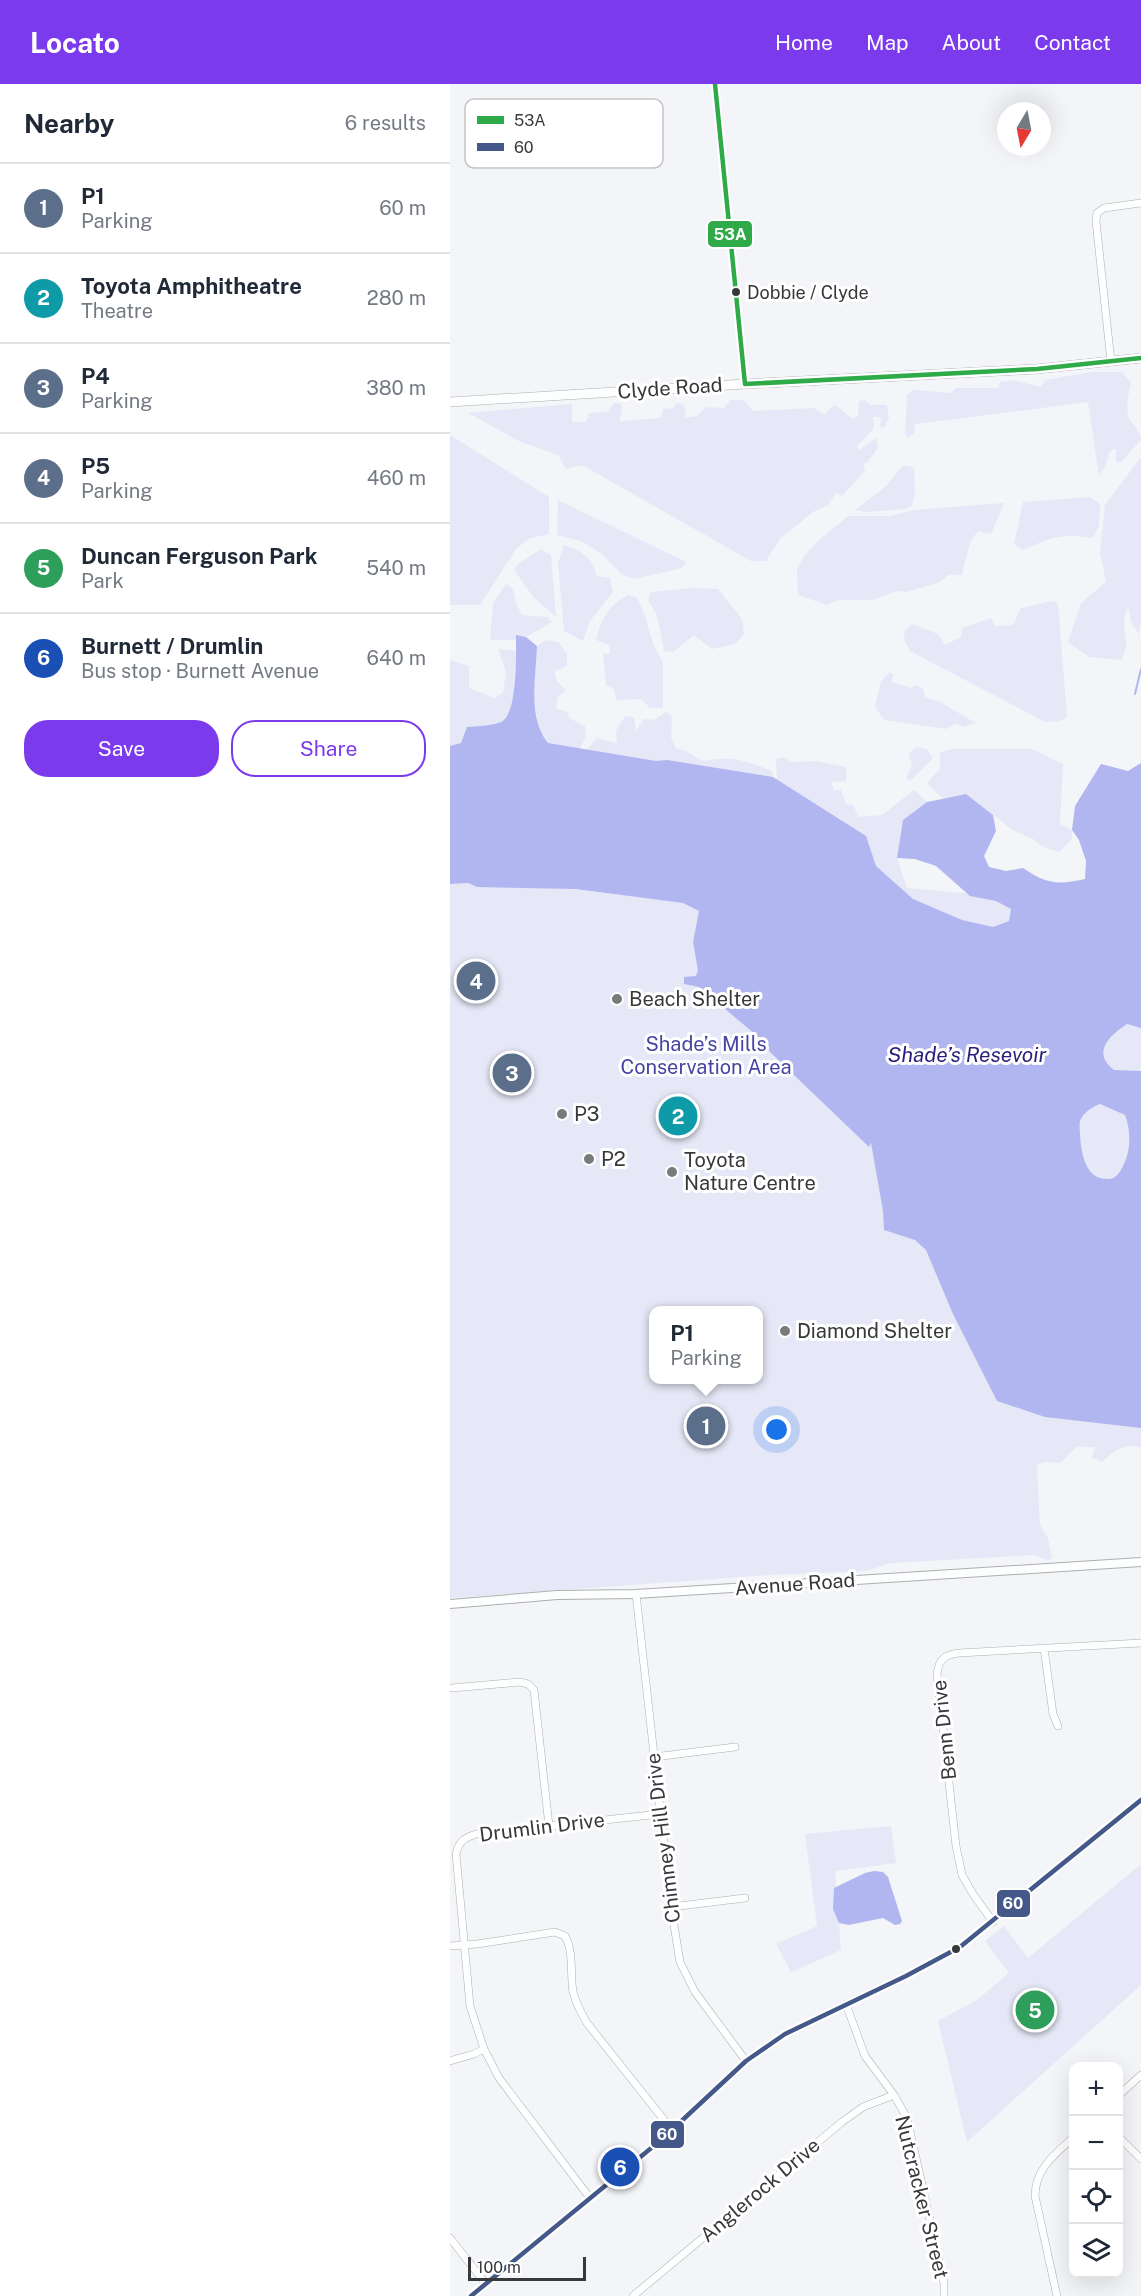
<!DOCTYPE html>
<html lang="en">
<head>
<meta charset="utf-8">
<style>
  :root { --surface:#fff; --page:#f6f6f7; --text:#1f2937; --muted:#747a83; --line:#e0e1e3; --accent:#7c3aed }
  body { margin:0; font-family:"Public Sans",sans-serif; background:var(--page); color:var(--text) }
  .controls { position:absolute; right:18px; bottom:18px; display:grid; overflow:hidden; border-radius:12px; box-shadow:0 6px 24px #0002 }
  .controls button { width:54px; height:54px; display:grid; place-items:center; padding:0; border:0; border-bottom:2px solid var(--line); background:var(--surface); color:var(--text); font:30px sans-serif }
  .compass { position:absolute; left:547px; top:18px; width:54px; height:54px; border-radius:50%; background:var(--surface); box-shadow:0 6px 24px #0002; rotate:190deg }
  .scale { position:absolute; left:18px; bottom:15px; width:118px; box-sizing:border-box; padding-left:6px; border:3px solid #37383a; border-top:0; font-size:16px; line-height:21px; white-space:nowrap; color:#37383a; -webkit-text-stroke:4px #fff; paint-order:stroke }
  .you { position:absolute; left:327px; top:1346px; width:21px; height:21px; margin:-15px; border:4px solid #fff; border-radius:50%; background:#1a73e8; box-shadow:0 0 0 9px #1a73e833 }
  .badge { display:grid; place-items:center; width:39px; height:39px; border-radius:50%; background:var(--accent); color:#fff; font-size:20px; font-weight:700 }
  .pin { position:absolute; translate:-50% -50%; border:3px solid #fff; box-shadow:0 2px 6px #0006 }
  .popup { position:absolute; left:199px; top:1222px; width:114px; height:78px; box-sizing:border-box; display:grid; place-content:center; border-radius:12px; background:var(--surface); filter:drop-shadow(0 2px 4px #0005); font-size:20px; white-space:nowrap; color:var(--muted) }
  .popup b { font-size:22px; color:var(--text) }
  .popup::after { content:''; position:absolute; left:50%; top:100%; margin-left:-12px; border:12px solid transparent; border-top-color:var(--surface) }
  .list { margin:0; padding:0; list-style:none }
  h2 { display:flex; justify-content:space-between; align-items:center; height:78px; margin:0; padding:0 24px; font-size:26px }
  h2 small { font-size:20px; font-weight:400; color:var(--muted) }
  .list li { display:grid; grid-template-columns:39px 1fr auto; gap:18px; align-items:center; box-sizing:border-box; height:90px; padding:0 24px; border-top:2px solid var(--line) }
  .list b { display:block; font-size:22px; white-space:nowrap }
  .list p { margin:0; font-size:20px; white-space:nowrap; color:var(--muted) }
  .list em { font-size:20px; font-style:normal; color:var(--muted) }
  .actions { display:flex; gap:12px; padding:18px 24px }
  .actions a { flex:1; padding:14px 0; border:2px solid var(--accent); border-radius:24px; text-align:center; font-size:21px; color:var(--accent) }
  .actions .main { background:var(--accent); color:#fff }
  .icon { flex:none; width:33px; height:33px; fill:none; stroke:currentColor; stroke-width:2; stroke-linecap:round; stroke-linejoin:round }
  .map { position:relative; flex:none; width:691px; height:2212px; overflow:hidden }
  header { display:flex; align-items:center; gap:36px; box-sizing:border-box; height:84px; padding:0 30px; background:var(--accent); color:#fff }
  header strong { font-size:28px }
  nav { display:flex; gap:33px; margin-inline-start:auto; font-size:21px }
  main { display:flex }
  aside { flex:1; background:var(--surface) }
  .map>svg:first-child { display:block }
  .green { fill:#e6e8f7; fill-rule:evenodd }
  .water { fill:#b1b6f0; fill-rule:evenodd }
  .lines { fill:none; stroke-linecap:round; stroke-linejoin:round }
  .stream { stroke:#b1b6f0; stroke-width:2 }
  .minor-casing { stroke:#aeaeb0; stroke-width:8 }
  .tertiary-casing { stroke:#aeaeb0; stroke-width:10 }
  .secondary-casing { stroke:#aeaeb0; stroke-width:10 }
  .minor { stroke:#fdfefe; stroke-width:7 }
  .tertiary { stroke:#fdfefe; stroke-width:8 }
  .secondary { stroke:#fdfefe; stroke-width:9 }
  .bus-1-casing { stroke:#fff; stroke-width:9 }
  .bus-2-casing { stroke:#fff; stroke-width:9 }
  .bus-1 { stroke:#2eab48; stroke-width:4.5 }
  .bus-2 { stroke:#44588a; stroke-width:4.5 }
  .bus-dot { fill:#37383a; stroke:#fff; stroke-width:2 }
  .poi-dot { fill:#797a7c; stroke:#fff; stroke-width:2 }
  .labels { text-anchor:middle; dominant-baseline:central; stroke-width:6; stroke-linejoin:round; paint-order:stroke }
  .bus-label { font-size:18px; fill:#37383a; stroke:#fff; text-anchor:start }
  .street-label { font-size:20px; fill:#37383a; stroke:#fff }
  .poi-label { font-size:20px; fill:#37383a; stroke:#fff; text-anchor:start }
  .park-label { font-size:20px; fill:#4544a2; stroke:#fff }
  .water-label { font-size:21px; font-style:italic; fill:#291e7a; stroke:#fff }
  .key { fill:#fff; stroke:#c3c3c4; stroke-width:1.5 }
  .key-label { font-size:16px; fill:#37383a }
  .line-badge { stroke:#fff; stroke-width:2 }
  .badge-label { font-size:16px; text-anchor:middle; font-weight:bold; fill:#fff }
</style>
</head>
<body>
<header>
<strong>Locato</strong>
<nav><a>Home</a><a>Map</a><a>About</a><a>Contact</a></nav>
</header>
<main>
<aside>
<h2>Nearby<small>6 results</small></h2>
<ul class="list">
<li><span class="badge" style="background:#5c6f8a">1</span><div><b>P1</b><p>Parking</p></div><em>60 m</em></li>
<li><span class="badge" style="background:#0f9aa8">2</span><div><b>Toyota Amphitheatre</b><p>Theatre</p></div><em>280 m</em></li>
<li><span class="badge" style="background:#5c6f8a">3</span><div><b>P4</b><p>Parking</p></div><em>380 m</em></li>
<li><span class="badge" style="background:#5c6f8a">4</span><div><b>P5</b><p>Parking</p></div><em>460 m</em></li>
<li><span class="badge" style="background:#2e9e5b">5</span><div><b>Duncan Ferguson Park</b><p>Park</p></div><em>540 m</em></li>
<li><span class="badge" style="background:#1a4fb4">6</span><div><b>Burnett / Drumlin</b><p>Bus stop · Burnett Avenue</p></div><em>640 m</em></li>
</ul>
<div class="actions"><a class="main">Save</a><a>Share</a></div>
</aside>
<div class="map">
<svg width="691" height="2212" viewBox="0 0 691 2212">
  <rect width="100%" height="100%" fill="#f4f5f8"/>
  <path class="green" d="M 642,288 L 672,288 L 681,299 C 679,309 675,324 679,334 C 683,342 691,346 691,356 L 671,378 L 666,378 L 666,365 L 660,367 L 655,383 L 649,392 L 638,318 L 465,340 L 464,350 L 457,354 L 455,349 L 457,311 L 464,306 L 501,309 L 506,304 L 548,304 L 550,298 L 563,296 L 591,303 L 595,296 Z
    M 280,316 L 294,316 L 303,327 L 365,324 L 369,328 L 375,330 L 380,324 L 386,321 L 402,335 L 408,332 L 409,317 L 415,316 L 421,321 L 437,321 L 439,334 L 434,344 L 430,343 L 431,333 L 423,333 L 424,344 L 407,362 L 409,366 L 426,354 L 428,364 L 417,379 L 413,379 L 415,387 L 392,412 L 386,409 L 378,421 L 363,428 L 330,455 L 316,477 L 301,477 L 132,381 L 116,385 L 108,371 L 71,358 L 18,329 L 122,320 L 122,338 L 136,338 L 139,329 L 157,328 L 164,319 L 172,320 L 170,337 L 211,334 L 213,325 L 224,324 L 226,319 L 233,320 L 236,326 L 234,334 L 247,332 L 257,323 L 274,324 Z
    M 0,351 L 99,413 L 99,450 L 80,454 L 66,465 L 30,521 L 0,521 Z
    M 691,373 L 691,539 L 689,550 L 682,540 L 678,523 C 667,546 684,554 671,576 L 639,573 L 618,558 L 631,519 L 656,498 L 650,468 L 655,421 Z
    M 452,382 L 459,382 L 464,385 L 465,408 L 462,422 L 456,425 L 416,428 L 405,426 L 436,402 Z
    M 640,413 L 650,420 L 649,443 L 642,454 C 612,449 601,453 573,466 L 564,460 L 573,418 Z
    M 108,416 L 236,478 L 232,484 L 185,495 L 171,490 L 152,470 L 131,457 L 107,451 Z
    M 554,419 L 541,450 L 528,447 L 520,458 L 512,491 L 498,491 L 490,498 L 457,508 L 446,507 L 423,516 L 388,516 L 377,521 L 348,511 L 347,485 L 355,471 L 369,456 L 398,432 L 440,432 L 464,426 Z
    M 114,461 C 131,467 144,473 146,492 L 160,494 L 163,508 L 140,537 L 133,557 L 114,547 L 108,479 Z
    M 91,465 L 101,471 L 106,533 L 84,514 L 64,486 L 67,481 Z
    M 56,500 L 63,505 L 66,519 L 72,531 L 98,533 L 102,538 L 76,553 L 66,551 L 66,556 L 40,556 L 43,519 Z
    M 243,504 L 268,505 L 292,535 L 294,550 L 285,560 L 262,565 L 244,551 L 223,568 L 214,567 L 207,532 L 198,516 L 201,508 Z
    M 178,511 L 186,513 C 199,533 199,560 213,577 L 213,624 L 200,624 L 191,615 L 166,616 L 164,605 L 156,601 L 153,569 L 160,570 L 160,561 L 146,556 C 151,535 159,521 178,511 Z
    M 602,517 L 608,519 L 617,632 L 611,637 L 595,638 L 460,567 L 454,556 L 455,546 L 462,540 L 488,550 L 495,561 L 511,553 L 512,544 L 541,534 L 545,542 L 563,541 L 571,524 Z
    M 96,556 L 108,558 L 117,569 L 117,582 L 104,587 L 107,597 L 116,606 L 107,614 L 106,624 L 118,628 L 119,634 L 135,642 L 136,654 L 129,665 L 136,666 L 147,654 L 167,659 L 166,647 L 175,632 L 184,634 L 186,647 L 194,635 L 204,636 L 216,628 L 222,632 L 221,653 L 226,664 L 234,666 L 253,677 C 282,672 295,676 322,687 L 323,693 L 327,695 L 326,675 L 333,673 L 342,678 L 366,677 L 396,683 L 396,697 L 381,698 L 384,706 L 391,706 L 396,720 L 403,721 L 409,733 L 432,731 L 464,706 L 477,718 L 453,736 L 447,774 L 457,804 L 623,819 L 691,684 L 691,1364 C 675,1358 664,1367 652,1378 L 642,1374 L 645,1363 L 627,1363 L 610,1379 L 595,1378 L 587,1381 L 590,1441 L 598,1454 L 602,1473 L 598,1477 L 585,1471 L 441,1479 L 416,1487 L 321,1491 L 0,1514 L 0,576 L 19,582 L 19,604 L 44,614 L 53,609 L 56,588 L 48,565 L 66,567 C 66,582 66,631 50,638 C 42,642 27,642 18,643 L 98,658 C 77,633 86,593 87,562 ZM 204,1226 L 308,1226 L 308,1296 L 204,1296 Z
    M 440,588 L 444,591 L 441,598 L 461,604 L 466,601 L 473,605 L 475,613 L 490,618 L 526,639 L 514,643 L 505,640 L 496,645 L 434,636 L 425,623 L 431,597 Z
    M 467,663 L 477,665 L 483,674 L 460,697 L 456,693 L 462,682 L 459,669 Z
    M 502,665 L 582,665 L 613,680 L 610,740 L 622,746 L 622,755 L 609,768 L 593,763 L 583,755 L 564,747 L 516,710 L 492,714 L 477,699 L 490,685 L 490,669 Z
    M 441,1742 L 446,1779 L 385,1787 L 391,1866 L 341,1888 L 326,1860 L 367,1842 L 355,1750 Z
    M 691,1780 L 691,1901 L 517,2058 L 488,1937 L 527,1916 L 559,1889 L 535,1857 L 554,1842 L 578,1874 Z"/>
  <path class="water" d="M 66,551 L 76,553 L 87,562 C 86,594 77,633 98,659 L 206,677 L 217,676 L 323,693 L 416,752 L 426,782 L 463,815 L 512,836 L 543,843 L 559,837 L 561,825 L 546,817 L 520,812 L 486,782 L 465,775 L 447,774 L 453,736 L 477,718 L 516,710 L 543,731 L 546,747 L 534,772 L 539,783 L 556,787 L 573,784 C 596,800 607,801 635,795 L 636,777 L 629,756 L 622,746 L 625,722 L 651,680 L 678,687 L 691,679 L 691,944 L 677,940 C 660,951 641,969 664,986 L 691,987 L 691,1344 L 595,1333 L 547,1317 L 503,1230 L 476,1166 L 465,1156 L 434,1146 L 433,1127 L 421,1059 L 419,1063 L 319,967 L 319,962 L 249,903 L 234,900 L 234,893 L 246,892 L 248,886 L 243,858 L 249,827 L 233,819 L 126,805 L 27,803 L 18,799 L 0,800 L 0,662 L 11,659 L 17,643 C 27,642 42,642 51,638 C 68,630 66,568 66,551 ZM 650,1020 L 675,1031 C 681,1047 681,1065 674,1080 C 670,1088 667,1095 658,1095 C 635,1096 631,1068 630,1050 C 630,1044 628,1038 632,1033 C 636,1027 644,1022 650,1020 Z
    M 424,1787 L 433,1788 L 438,1793 L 452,1837 L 450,1840 L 445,1841 L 433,1834 L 399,1841 L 389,1839 L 383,1825 L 384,1804 L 415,1789 Z"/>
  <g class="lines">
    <path class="stream" d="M 685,610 L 691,585"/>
    <g class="minor-casing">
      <path id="minor" d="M 265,0 L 295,300
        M 661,278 L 646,137 L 647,129 L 654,124 L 691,119
        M 186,1510 L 221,1823 L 230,1878 L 245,1908 L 296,1977
        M 594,1564 L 603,1630 L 608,1642
        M 2,1604 L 70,1598 L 78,1600 L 84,1606 L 99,1742
        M 204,1673 L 285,1663
        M 221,1823 L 295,1814
        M 543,1838 L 523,1810 L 512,1791 L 506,1762 L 487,1590 C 489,1575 494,1571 509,1569 L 691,1559
        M 0,1862 L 27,1860 L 105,1848 L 115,1852 C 124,1868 120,1890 123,1908 C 126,1919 131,1929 137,1939 L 222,2046
        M 396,1920 L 415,1972 L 444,2011 L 457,2034 L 494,2199 L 494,2212
        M 0,1977 L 24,1970 L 34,1965
        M 668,2012 L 691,1991
        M 668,2052 L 691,2075
        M 140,2114 L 49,1994 L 34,1965 L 20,1922 L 6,1770 C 9,1757 14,1754 26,1750 L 210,1730
        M 0,2154 L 36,2200
        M 21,2212 L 211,2056 L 296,1977 L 335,1950 L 456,1892 L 510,1863 L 691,1716
        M 183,2212 L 392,2038 L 413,2023 L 444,2011
        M 607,2212 L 585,2112 C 585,2085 605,2070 624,2053"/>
    </g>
    <g class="tertiary-casing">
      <path id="tertiary" d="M 0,1520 L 107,1511 L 186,1510 L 691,1478"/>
    </g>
    <g class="secondary-casing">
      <path id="secondary" d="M 0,318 L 295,300 L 587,285 L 691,274"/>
    </g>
    <use href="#minor" class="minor"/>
    <use href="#tertiary" class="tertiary"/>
    <use href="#secondary" class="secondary"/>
    <g class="bus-1-casing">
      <path id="bus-1" d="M 265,0 L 295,300
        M 295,300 L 587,285 L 691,274"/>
    </g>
    <g class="bus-2-casing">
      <path id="bus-2" d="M 21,2212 L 211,2056 L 296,1977 L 335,1950 L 456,1892 L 510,1863 L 691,1716"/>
    </g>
    <use href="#bus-1" class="bus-1"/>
    <use href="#bus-2" class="bus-2"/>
  </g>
  <g class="bus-dot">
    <circle cx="286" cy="208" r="5"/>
    <circle cx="506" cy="1865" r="5"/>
  </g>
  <g class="poi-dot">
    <circle cx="167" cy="915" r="6"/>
    <circle cx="112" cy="1030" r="6"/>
    <circle cx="139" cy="1075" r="6"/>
    <circle cx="222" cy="1088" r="6"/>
    <circle cx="335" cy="1247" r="6"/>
  </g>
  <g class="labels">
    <g class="bus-label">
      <text x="297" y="208">Dobbie / Clyde</text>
    </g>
    <g class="street-label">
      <text transform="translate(220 304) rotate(-4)">Clyde Road</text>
      <text transform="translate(345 1500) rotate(-4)">Avenue Road</text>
      <text transform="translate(494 1646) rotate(-96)">Benn Drive</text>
      <text transform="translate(92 1743) rotate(-7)">Drumlin Drive</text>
      <text transform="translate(213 1754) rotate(-97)">Chimney Hill Drive</text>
      <text transform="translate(310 2106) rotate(-40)">Anglerock Drive</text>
      <text transform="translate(472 2113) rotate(76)">Nutcracker Street</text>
    </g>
    <g class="poi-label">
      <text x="179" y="915">Beach Shelter</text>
      <text x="124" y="1030">P3</text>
      <text x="151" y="1075">P2</text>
      <text x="234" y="1076">Toyota<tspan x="234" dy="23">Nature Centre</tspan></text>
      <text x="347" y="1247">Diamond Shelter</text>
    </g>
    <g class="park-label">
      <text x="256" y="960">Shade’s Mills<tspan x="256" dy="23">Conservation Area</tspan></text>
    </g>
    <g class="water-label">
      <text x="517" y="970">Shade’s Resevoir</text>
    </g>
  </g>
  <rect x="15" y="15" width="198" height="69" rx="9" class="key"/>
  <rect x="27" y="32" width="27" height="8" fill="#2eab48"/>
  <rect x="27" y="59" width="27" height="8" fill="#44588a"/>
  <g class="key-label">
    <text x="64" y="42">53A</text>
    <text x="64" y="69">60</text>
  </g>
  <g class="line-badge">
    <rect x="257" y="136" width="46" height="28" rx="6" fill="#2eab48"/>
    <rect x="546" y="1805" width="35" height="29" rx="6" fill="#44588a"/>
    <rect x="200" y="2036" width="35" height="29" rx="6" fill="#44588a"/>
  </g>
  <g class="badge-label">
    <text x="280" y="156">53A</text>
    <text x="563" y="1825">60</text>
    <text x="217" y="2056">60</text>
  </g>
</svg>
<div class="controls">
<button>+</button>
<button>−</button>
<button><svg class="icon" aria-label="locate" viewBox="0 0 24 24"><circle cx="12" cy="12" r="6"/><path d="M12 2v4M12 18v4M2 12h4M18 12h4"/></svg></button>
<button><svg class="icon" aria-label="layers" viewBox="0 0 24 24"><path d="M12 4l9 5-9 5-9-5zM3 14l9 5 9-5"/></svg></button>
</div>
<svg class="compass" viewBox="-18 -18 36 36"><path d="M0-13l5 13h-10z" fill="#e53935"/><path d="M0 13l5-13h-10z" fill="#747a83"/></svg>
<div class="scale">100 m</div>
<div class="you"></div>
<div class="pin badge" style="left:256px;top:1342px;background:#5c6f8a">1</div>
<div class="popup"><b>P1</b>Parking</div>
<div class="pin badge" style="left:228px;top:1032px;background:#0f9aa8">2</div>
<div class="pin badge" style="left:62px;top:989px;background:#5c6f8a">3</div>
<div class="pin badge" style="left:26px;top:897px;background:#5c6f8a">4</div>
<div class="pin badge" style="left:585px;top:1926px;background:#2e9e5b">5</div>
<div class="pin badge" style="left:170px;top:2083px;background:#1a4fb4">6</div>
</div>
</main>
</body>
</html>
